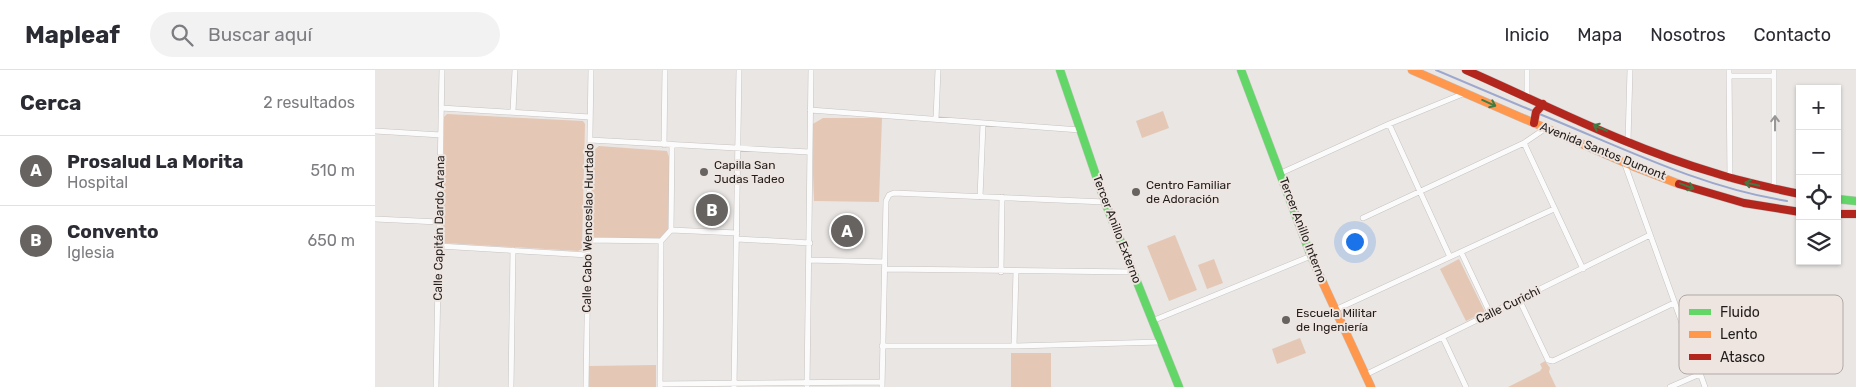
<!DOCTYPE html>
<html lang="es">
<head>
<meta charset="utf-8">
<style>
  :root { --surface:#fff; --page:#f2f2f3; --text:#2b2b33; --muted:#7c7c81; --line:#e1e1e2; --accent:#676361 }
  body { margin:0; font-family:Rubik,sans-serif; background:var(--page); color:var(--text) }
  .controls { position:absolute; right:15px; top:15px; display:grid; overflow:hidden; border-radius:0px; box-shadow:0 1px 4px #0004 }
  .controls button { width:45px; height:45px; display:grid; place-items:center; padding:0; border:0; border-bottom:1px solid var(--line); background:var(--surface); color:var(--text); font:25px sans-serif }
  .you { position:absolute; left:979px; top:171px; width:18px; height:18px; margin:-12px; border:4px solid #fff; border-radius:50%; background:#1a73e8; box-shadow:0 0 0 8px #1a73e833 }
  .badge { display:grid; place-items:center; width:32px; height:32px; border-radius:50%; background:var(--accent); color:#fff; font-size:16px; font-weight:700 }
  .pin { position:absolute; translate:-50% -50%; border:2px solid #fff; box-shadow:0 1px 5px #0006 }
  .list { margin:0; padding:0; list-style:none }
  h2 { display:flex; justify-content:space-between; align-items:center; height:65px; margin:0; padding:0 20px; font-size:21px }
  h2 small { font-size:16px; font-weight:400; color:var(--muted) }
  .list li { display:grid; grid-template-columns:32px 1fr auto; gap:15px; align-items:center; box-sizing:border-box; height:70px; padding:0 20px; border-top:1px solid var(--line) }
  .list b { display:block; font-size:19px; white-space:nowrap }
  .list p { margin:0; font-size:16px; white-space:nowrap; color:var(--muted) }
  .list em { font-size:16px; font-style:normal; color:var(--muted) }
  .icon { flex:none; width:28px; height:28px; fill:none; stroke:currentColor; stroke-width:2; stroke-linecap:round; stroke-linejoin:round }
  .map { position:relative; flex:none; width:1481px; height:317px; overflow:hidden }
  header { display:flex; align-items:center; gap:30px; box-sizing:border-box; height:70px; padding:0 25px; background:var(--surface); border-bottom:1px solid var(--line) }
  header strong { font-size:24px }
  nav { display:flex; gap:28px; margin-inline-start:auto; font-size:18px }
  .search { width:350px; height:45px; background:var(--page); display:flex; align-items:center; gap:12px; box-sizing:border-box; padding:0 18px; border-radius:28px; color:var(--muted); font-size:19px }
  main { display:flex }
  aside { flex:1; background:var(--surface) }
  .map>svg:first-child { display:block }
  .green { fill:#e4c8b5 }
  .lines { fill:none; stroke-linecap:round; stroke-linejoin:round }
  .stream { stroke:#9ca8ce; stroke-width:2 }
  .street-casing { stroke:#c6c3c1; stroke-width:6 }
  .fast-casing { stroke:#c6c3c1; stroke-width:9 }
  .slow-casing { stroke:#c6c3c1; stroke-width:9 }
  .jam-casing { stroke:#c6c3c1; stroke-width:9 }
  .street { stroke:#fcfbfb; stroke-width:5 }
  .fast { stroke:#63d668; stroke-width:8 }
  .slow { stroke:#ff974d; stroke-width:8 }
  .jam { stroke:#b3261e; stroke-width:8 }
  .oneway { stroke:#427a42 }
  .oneway2 { stroke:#999796 }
  .poi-dot { fill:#676361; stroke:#eee5e0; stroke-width:2 }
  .labels { text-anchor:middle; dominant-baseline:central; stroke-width:4; stroke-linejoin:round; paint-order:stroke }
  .street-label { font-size:12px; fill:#201d1b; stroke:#eee5e0 }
  .poi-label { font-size:12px; fill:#201d1b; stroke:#eee5e0; text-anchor:start }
  .key { fill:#eee5e0; stroke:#b0a9a5; stroke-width:1 }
  .key-label { font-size:14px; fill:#201d1b }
</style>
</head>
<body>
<header>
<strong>Mapleaf</strong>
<div class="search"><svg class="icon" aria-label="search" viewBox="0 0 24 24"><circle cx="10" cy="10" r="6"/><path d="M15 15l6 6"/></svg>Buscar aquí</div>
<nav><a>Inicio</a><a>Mapa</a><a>Nosotros</a><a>Contacto</a></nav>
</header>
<main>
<aside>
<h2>Cerca<small>2 resultados</small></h2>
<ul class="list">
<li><span class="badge">A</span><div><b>Prosalud La Morita</b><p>Hospital</p></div><em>510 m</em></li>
<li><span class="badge">B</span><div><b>Convento</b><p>Iglesia</p></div><em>650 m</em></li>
</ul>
</aside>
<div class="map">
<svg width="1481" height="317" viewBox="0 0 1481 317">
  <rect width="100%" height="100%" fill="#eae6e4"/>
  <path class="green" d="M 788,41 L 794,58 L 767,68 L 761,51 Z
    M 72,44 L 208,51 L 210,54 L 207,179 L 203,181 L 70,173 L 68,170 L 69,47 Z
    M 448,48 L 507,48 L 504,132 L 439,131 L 436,55 Z
    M 224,76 L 292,81 L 294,87 L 294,159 L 285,169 L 219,167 L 216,161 L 218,81 Z
    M 800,165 L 822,220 L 794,231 L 772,176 Z
    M 839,189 L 848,213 L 832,219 L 823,195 Z
    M 1084,189 L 1110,242 L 1091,251 L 1065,199 Z
    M 925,268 L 931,283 L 902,294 L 897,279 Z
    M 636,283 L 676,283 L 676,317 L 636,317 Z
    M 1170,291 L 1175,298 L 1174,302 L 1181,317 L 1133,317 L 1165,301 L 1167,298 L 1165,294 Z
    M 281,295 L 281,317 L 213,317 L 214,296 Z"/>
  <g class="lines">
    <path class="stream" d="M 1061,0 L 1158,41
      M 1162,43 C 1244,76 1324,117 1412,131"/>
    <g class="street-casing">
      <path id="street" d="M 1354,0 L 1355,109
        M 1354,6 L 1399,6
        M 1152,27 L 1152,0
        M 66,38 L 215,47
        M 435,40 L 705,60
        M 138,41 L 140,0
        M 561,49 L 563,0
        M 1014,54 L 1075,187
        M 0,61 L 66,65
        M 215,70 L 434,82
        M 1253,71 L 1255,0
        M 1149,73 L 1208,199
        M 289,75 L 290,0
        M 1249,92 L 1330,317
        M 906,103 L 1014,54 L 1090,23
        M 1399,119 L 1399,0
        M 605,127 L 608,54
        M 988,148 L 1149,73 L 1171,58
        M 0,149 L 64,152
        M 296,160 L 362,163
        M 362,169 L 435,173
        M 213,170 L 286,171
        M 64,176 L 213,185
        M 1086,182 L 1115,243
        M 434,190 L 510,192
        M 510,199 L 758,202
        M 626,202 L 627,127
        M 1144,229 L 1173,290 L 1178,291 L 1299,233
        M 960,240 L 1179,139
        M 777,251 L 936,186
        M 1068,268 L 1091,317
        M 507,276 L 639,276 L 786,272
        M 639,276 L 641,201
        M 990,305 L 1275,165
        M 285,314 L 507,312
        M 61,317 L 67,0
        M 136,317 L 138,180
        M 211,317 L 216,0
        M 285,317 L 286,171 L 296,160 L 297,75
        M 359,317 L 364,0
        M 432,317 L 436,0
        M 507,317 L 511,131 L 514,125 L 519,123 L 730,132
        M 1295,317 L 1325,304"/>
    </g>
    <g class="fast-casing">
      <path id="fast" d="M 685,0 L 730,132 L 804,317
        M 866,0 L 936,186 L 948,213
        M 1462,129 L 1481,131"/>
    </g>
    <g class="slow-casing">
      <path id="slow" d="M 1037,0 L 1260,97 L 1304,114
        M 948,213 L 996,317"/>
    </g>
    <g class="jam-casing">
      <path id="jam" d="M 1091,0 C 1173,36 1254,78 1340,103 C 1368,112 1396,118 1425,124
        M 1159,53 L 1161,42 L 1168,34
        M 1304,114 L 1369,133 L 1425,142
        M 1462,144 L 1481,144"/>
    </g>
    <use href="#street" class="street"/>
    <use href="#fast" class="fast"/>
    <use href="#slow" class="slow"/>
    <use href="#jam" class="jam"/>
  </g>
  <defs><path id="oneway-shaft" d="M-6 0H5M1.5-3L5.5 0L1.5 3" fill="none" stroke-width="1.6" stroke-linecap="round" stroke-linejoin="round" transform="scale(1.25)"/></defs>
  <g class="oneway">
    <use href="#oneway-shaft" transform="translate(1114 33) rotate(24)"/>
    <use href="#oneway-shaft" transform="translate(1225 58) rotate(-157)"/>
    <use href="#oneway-shaft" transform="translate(1377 114) rotate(-167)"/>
    <use href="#oneway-shaft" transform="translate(1312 116) rotate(21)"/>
  </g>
  <use class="oneway2" href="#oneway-shaft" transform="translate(1400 53) rotate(-90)"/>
  <g class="poi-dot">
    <circle cx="329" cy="102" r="5"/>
    <circle cx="761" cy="122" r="5"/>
    <circle cx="911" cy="250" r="5"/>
  </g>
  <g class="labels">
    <g class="street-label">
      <text transform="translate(1228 81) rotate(22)">Avenida Santos Dumont</text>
      <text transform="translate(64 158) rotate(-89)">Calle Capitán Dardo Arana</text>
      <text transform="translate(213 158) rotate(-89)">Calle Cabo Wenceslao Hurtado</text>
      <text transform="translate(742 159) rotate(69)">Tercer Anillo Externo</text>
      <text transform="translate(928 160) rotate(69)">Tercer Anillo Interno</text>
      <text transform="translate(1133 235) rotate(-26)">Calle Curichi</text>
    </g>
    <g class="poi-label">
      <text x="339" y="95">Capilla San<tspan x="339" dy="14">Judas Tadeo</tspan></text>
      <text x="771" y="115">Centro Familiar<tspan x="771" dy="14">de Adoración</tspan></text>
      <text x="921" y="243">Escuela Militar<tspan x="921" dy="14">de Ingeniería</tspan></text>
    </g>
  </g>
  <rect x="1304" y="225" width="164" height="79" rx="8" class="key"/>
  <rect x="1314" y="239" width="22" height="6" fill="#63d668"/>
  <rect x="1314" y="261" width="22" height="7" fill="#ff974d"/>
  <rect x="1314" y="284" width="22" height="6" fill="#b3261e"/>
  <g class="key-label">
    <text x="1345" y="247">Fluido</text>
    <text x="1345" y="269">Lento</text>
    <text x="1345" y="292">Atasco</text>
  </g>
</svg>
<div class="controls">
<button>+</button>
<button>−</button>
<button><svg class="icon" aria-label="locate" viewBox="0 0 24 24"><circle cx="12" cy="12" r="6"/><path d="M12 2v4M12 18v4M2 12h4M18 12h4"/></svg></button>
<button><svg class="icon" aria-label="layers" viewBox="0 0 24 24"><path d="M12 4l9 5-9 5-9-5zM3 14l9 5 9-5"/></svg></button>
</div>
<div class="you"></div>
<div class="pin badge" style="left:472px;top:161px">A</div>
<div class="pin badge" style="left:337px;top:140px">B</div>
</div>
</main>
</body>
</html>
